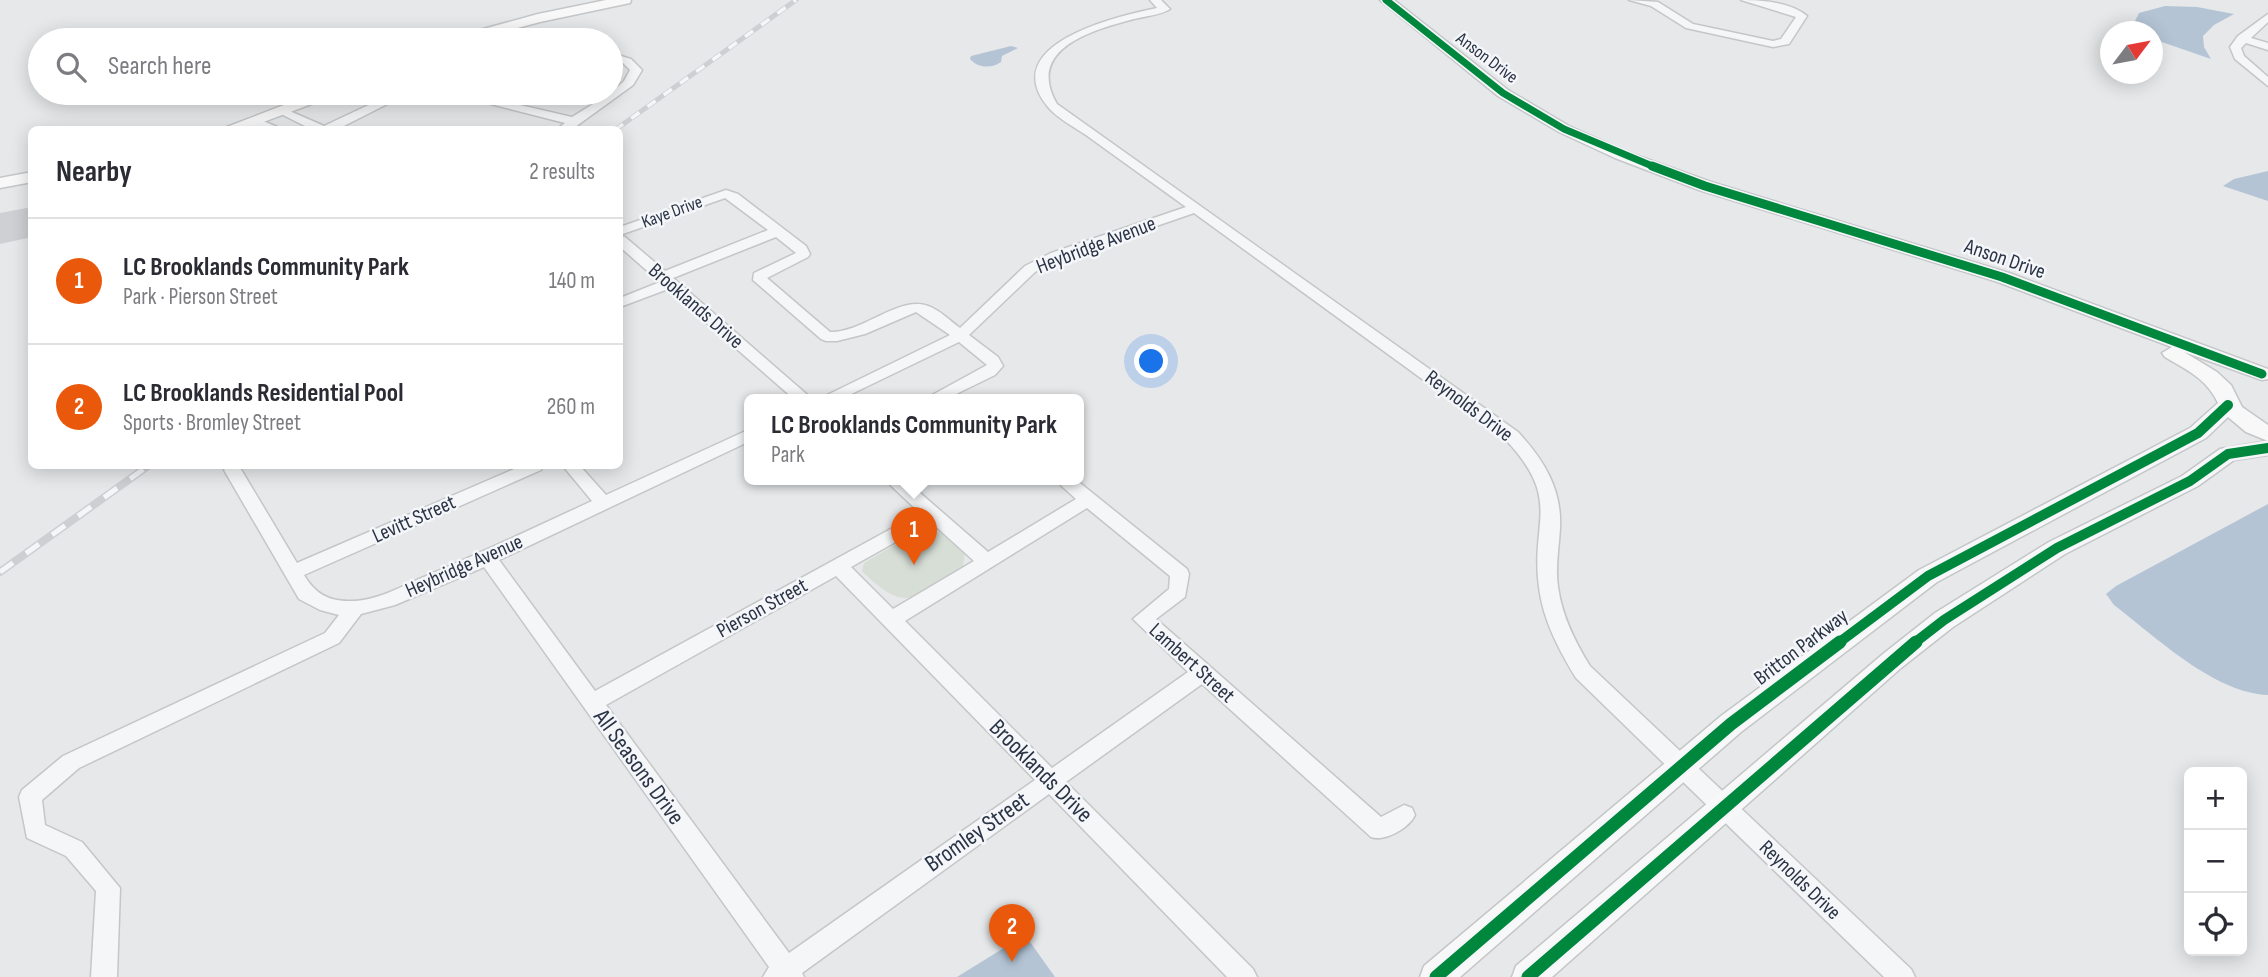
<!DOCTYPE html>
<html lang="en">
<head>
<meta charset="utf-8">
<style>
  :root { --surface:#fff; --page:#f2f2f3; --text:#2b2b33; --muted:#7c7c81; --line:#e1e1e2; --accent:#ea580c }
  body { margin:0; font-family:"Sofia Sans Condensed",sans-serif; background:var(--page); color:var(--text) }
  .controls { position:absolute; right:21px; bottom:21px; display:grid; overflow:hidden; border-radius:10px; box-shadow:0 4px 18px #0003 }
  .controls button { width:63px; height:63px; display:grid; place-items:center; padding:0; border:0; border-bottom:2px solid var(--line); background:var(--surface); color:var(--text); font:35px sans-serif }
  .compass { position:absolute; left:2100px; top:21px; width:63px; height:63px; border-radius:50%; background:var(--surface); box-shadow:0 4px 18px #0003; rotate:58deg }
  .you { position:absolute; left:1152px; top:362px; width:24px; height:24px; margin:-18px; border:5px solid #fff; border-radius:50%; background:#1a73e8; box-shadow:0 0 0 10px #1a73e833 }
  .badge { display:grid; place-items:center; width:46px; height:46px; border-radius:50%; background:var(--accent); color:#fff; font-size:23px; font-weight:700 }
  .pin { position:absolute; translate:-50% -58px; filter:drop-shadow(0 2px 4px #0008) }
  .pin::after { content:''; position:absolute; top:37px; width:24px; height:21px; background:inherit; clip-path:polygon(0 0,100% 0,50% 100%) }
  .popup { position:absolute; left:744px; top:394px; width:340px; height:91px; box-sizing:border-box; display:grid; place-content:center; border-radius:10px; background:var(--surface); filter:drop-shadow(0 2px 5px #0005); font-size:23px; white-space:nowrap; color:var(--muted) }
  .popup b { font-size:26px; color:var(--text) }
  .popup::after { content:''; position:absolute; left:50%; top:100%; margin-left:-14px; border:14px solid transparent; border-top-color:var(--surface) }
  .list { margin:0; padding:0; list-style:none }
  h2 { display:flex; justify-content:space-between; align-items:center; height:91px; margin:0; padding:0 28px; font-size:30px }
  h2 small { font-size:23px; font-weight:400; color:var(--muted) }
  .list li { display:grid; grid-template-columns:46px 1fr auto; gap:21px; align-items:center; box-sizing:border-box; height:126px; padding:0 28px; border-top:2px solid var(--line) }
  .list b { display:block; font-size:26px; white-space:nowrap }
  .list p { margin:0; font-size:23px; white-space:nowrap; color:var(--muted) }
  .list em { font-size:23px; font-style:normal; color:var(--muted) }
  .icon { flex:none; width:38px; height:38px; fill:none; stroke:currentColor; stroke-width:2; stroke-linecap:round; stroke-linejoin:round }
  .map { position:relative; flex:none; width:2268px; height:977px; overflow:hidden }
  .search { position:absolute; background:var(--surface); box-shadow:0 4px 18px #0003; left:28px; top:28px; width:595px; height:77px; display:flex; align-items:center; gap:18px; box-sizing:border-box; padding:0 24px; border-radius:38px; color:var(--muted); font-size:26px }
  .panel { position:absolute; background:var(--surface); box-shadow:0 4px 18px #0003; left:28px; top:126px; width:595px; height:343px; border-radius:10px }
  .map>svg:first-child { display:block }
  .green { fill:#d6ded6 }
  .water { fill:#b4c4d5 }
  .building { fill:#ced0d3 }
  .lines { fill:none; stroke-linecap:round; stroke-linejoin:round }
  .street-casing { stroke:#c4c6c8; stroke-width:3 }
  .secondary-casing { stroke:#c4c6c8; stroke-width:3 }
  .street { fill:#f5f6f7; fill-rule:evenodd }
  .secondary { fill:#f8f8f8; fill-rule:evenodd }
  .rail-far1-casing { stroke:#cecfd2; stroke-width:5 }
  .rail-casing { stroke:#cecfd2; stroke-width:8 }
  .rail-far1 { stroke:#f4f6f9; stroke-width:3.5; stroke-dasharray:10; stroke-linecap:butt }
  .rail { stroke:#f4f6f9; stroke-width:5; stroke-dasharray:16; stroke-linecap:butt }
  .cycleway-far3-casing { stroke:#f4f6f9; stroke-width:10 }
  .cycleway-far2-casing { stroke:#f4f6f9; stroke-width:12 }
  .cycleway-far1-casing { stroke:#f4f6f9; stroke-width:15 }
  .cycleway-casing { stroke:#f4f6f9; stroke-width:18 }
  .cycleway-far3 { stroke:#00873e; stroke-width:7 }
  .cycleway-far2 { stroke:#00873e; stroke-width:9 }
  .cycleway-far1 { stroke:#00873e; stroke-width:10 }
  .cycleway { stroke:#00873e; stroke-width:13 }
  .labels { text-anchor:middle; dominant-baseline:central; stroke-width:5; stroke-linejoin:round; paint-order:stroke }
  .far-street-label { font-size:18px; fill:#2b3445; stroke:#f4f6f9 }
  .street-label { font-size:21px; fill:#2b3445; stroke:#f4f6f9 }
  .near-street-label { font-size:24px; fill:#2b3445; stroke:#f4f6f9 }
</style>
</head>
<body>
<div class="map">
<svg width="2268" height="977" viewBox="0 0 2268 977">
  <rect width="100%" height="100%" fill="#e6e8ea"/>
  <path class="green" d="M 922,529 C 941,529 951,539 965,551 L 963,567 C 914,596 909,617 862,571 L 864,563 Z"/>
  <path class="water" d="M 2165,6 L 2197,7 L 2234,14 L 2214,25 L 2203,36 L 2204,47 L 2211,59 L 2156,40 L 2153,38 L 2152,32 L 2143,31 L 2135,21 L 2139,13 Z
    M 1011,46 L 1018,48 L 1002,56 L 1001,62 C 991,69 978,68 970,59 L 971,56 Z
    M 2268,171 L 2268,201 L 2223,186 L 2234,179 Z
    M 2268,504 L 2268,695 C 2214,693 2156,637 2114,605 L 2106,594 L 2116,586 Z
    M 1025,935 L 1055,977 L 957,977 Z"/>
  <path class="building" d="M 32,207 L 32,237 L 0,244 L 0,213 Z"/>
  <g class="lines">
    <g class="street-casing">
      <path id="street" d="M 1150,0 L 1161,0 L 1170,9 C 1161,15 1146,16 1134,19 C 1092,30 1025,49 1057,104 L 1518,432 C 1544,460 1562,489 1560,528 C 1559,548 1555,567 1558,587 C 1562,616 1575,642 1590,666 L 1911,969 L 1915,977 L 1884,977 L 1576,678 C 1559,650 1543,620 1539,587 C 1530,521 1563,501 1506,440 L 1194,213 L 1061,259 L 1035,272 L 969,335 L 998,357 L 1003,366 L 995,375 L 946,399 L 925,399 L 987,365 L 959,342 L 841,399 L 819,399 L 950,335 L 916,312 L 865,334 L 837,341 L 826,341 L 821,339 L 753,280 L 754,273 L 796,253 L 776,237 L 673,278 L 812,399 L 794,399 L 668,289 L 620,307 L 620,298 L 660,282 L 620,247 L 620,236 L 625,237 L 665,271 L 768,230 L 725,198 L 620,235 L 620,227 L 726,190 L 738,194 L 806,246 L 810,254 L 808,257 L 767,278 L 830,332 C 863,333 899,295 928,306 C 940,310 950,321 960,328 L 1025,266 L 1051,253 L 1186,207 C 1153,183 1119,159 1086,135 C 1074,127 1057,118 1048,107 C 996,44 1118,16 1157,8 Z
        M 1629,0 L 1658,2 L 1693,24 L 1773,41 L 1781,39 L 1796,17 L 1741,0 C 1762,0 1790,2 1807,16 L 1789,44 L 1773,47 L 1686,28 L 1651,6 Z
        M 2268,14 L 2268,22 L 2251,38 L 2268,43 L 2268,50 L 2246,43 L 2241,48 L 2244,56 L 2268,77 L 2268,86 L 2235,59 L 2230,47 L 2238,36 Z
        M 488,28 L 521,40 L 496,40 L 483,31 Z
        M 611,53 L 631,59 L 642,70 L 633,85 L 571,130 L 556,130 L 565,123 L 448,93 L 467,93 L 572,117 L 611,93 L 624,81 L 630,70 L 623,63 L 611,59 Z
        M 394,93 L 409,93 L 336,130 L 313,130 L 275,111 L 285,109 L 324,126 Z
        M 254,117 L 277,127 L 279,130 C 267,130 257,130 248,121 Z
        M 750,429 L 750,441 L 499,560 L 595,691 L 920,513 L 884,479 L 904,479 L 988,552 L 1076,499 L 1054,479 L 1075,479 L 1187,569 L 1189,574 L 1185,597 L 1156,619 L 1381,817 L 1404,805 L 1412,808 L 1415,815 C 1409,828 1385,842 1371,837 L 1202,684 L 1066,782 L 1253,969 L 1257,977 L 1227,977 L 1049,794 L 802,973 L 804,977 L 763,977 L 769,967 L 484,567 L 395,605 L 361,614 L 339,643 L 79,768 L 42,800 L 45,825 L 82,842 L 120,888 L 117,977 L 91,977 L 96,891 L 66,856 L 27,838 L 19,797 L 22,790 L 63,756 L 325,633 L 339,615 L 320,610 L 299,599 L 224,470 L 227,466 L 239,466 L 297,563 L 521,466 L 543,466 L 541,470 L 304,575 C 314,592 327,601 348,601 C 375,602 400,587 424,577 C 481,553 536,527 592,501 L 563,466 L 580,466 L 606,495 ZM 1087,508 L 1170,576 L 1169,589 L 1133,619 L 1188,672 L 1052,768 L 905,621 ZM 931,522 L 974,561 L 893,609 L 851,567 ZM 836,576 L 1035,780 L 789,953 L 606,705 Z"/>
    </g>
    <g class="secondary-casing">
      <path id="secondary" d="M 606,0 L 631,0 L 630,3 L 540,22 L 473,40 L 452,40 L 454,37 L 538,14 Z
        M 1380,0 L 1394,0 L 1508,90 L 1569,126 L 1627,152 L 1711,182 L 2009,273 L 2268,369 L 2268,379 L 2262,380 L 2184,352 L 2217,372 L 2231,385 L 2242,407 L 2268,425 L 2268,441 L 2246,432 L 2228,417 L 2206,438 L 1937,582 L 1741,732 L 1460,977 L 1420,977 L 1424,966 L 1721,716 L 1919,570 L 2190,428 L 2218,403 C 2206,378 2188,371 2165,357 L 2162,353 L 2172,347 L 1995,281 L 1699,190 L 1615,158 L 1559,132 L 1498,96 Z
        M 315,93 L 335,93 L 333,96 L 242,130 L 219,130 Z
        M 32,172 L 32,182 L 0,188 L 0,178 Z
        M 2268,441 L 2268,455 L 2234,460 L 2198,486 L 2065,554 L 1953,627 L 1901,668 L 1552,977 L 1512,977 L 1516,966 L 1883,654 L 1935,613 L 2049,542 L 2182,476 L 2220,449 Z"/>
    </g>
    <use href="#street" class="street"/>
    <use href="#secondary" class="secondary"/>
    <g class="rail-far1-casing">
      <path id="rail-far1" d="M 615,130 L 796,0"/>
    </g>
    <g class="rail-casing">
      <path id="rail" d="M 0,572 L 148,466"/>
    </g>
    <use href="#rail-far1" class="rail-far1"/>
    <use href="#rail" class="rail"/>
    <g class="cycleway-far3-casing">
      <path id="cycleway-far3" d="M 1386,0 L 1503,93 L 1564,129 L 1657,168"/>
    </g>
    <g class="cycleway-far2-casing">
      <path id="cycleway-far2" d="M 1652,166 L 1705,186 L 2002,277 L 2262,374"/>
    </g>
    <g class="cycleway-far1-casing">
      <path id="cycleway-far1" d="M 1837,644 L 1928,576 L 2198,433 L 2228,405
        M 1913,644 L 1944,620 L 2057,548 L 2190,481 L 2228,454 L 2268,448"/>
    </g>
    <g class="cycleway-casing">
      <path id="cycleway" d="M 1436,977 L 1731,724 L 1840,642
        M 1528,977 L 1916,642"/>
    </g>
    <use href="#cycleway-far3" class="cycleway-far3"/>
    <use href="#cycleway-far2" class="cycleway-far2"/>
    <use href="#cycleway-far1" class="cycleway-far1"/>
    <use href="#cycleway" class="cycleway"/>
  </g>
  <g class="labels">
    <g class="far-street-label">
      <text transform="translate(1487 58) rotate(37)">Anson Drive</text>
      <text transform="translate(672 212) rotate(-20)">Kaye Drive</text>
    </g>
    <g class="street-label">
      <text transform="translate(1096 245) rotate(-21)">Heybridge Avenue</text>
      <text transform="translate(2005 259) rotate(19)">Anson Drive</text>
      <text transform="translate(696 306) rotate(41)">Brooklands Drive</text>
      <text transform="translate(1469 406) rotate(37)">Reynolds Drive</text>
      <text transform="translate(414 519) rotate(-24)">Levitt Street</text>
      <text transform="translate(464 566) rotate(-24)">Heybridge Avenue</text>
      <text transform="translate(762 608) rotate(-29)">Pierson Street</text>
      <text transform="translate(1801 647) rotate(-37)">Britton Parkway</text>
      <text transform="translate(1192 663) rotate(42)">Lambert Street</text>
      <text transform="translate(1800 880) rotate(44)">Reynolds Drive</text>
    </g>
    <g class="near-street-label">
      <text transform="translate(639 767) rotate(54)">All Seasons Drive</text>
      <text transform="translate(1041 771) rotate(45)">Brooklands Drive</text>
      <text transform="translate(977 832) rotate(-35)">Bromley Street</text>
    </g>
  </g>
</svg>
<div class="controls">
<button>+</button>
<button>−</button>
<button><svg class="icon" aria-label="locate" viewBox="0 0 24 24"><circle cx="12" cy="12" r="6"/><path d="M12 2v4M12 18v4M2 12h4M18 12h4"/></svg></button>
</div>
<svg class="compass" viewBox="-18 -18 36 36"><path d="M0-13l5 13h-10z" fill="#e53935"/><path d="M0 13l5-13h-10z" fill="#7c7c81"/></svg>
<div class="you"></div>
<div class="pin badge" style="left:914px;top:565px">1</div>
<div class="popup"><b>LC Brooklands Community Park</b>Park</div>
<div class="pin badge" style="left:1012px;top:962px">2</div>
<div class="search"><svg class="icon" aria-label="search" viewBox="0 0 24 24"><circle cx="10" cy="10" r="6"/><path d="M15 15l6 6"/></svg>Search here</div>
<section class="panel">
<h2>Nearby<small>2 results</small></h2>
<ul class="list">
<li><span class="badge">1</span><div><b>LC Brooklands Community Park</b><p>Park · Pierson Street</p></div><em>140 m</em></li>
<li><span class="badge">2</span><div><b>LC Brooklands Residential Pool</b><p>Sports · Bromley Street</p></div><em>260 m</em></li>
</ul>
</section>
</div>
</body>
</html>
